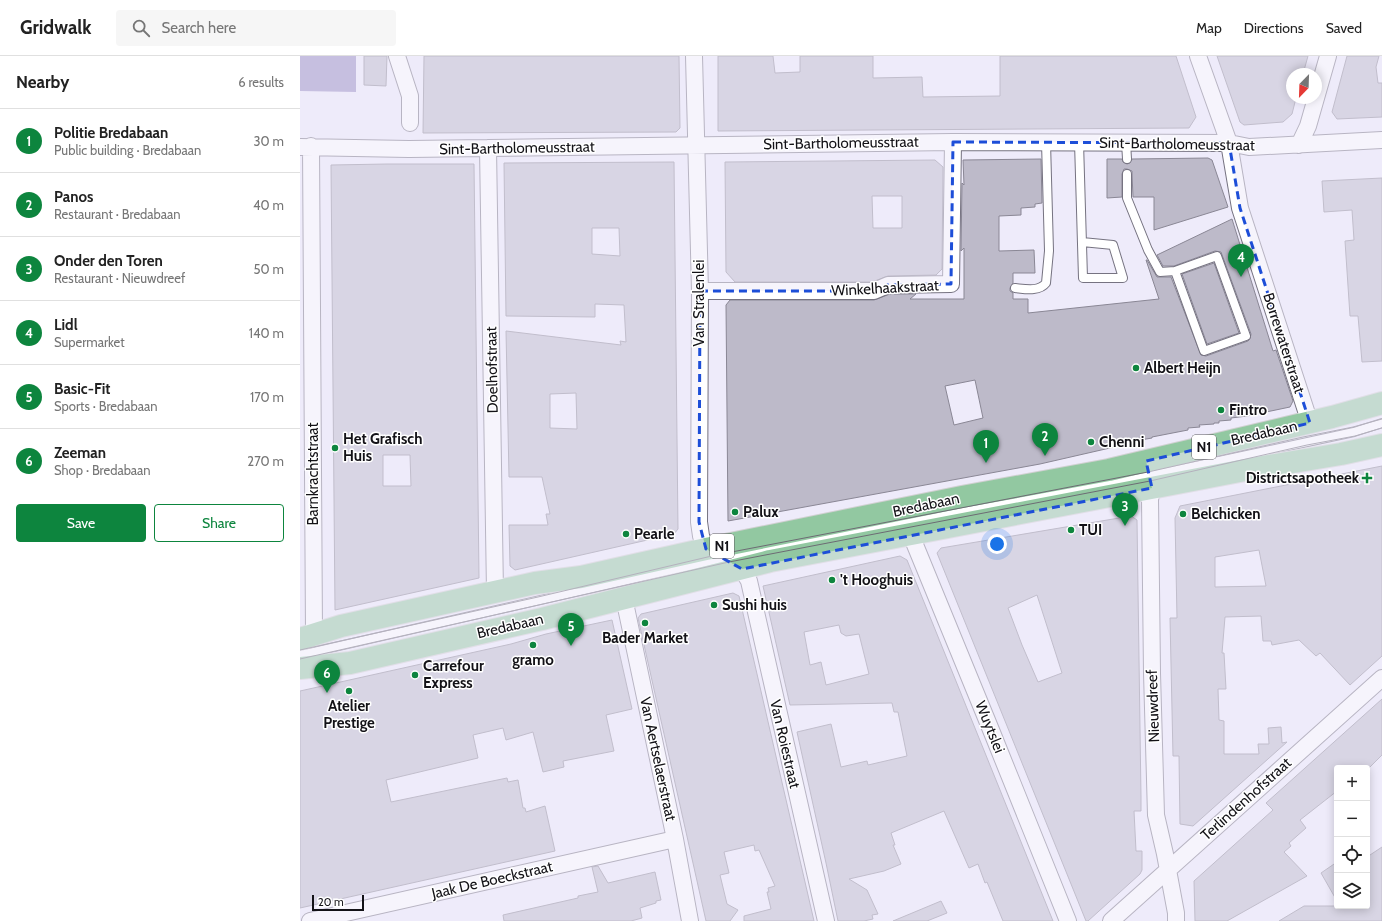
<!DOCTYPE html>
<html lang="en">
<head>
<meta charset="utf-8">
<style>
  :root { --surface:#fff; --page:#f6f6f6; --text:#222; --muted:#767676; --line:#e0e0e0; --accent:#0d853e }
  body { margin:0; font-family:Cabin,sans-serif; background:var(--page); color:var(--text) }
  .controls { position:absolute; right:12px; bottom:12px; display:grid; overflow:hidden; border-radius:4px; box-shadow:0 2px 10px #0003 }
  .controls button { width:36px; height:36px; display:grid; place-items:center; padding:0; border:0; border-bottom:1px solid var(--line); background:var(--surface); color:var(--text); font:20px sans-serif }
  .compass { position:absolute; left:986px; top:12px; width:36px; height:36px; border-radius:50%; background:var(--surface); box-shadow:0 2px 10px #0003; rotate:203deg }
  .scale { position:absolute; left:12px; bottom:10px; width:52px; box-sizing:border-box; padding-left:4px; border:2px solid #131217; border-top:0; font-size:11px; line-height:14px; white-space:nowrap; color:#131217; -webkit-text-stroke:3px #fff; paint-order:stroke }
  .you { position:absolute; left:697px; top:488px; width:14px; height:14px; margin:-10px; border:3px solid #fff; border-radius:50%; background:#1a73e8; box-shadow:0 0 0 6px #1a73e833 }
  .badge { display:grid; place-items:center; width:26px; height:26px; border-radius:50%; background:var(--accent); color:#fff; font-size:13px; font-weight:700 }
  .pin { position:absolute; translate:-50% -33px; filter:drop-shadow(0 1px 2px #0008) }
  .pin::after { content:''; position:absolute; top:21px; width:14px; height:12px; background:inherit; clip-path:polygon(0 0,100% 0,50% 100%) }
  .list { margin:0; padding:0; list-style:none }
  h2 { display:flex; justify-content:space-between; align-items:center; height:52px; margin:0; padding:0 16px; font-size:17px }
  h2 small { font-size:13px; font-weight:400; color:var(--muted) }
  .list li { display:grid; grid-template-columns:26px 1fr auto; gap:12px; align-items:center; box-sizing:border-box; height:64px; padding:0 16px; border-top:1px solid var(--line) }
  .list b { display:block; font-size:15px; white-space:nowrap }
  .list p { margin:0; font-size:13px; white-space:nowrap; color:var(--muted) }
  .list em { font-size:13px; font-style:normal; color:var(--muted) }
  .actions { display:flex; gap:8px; padding:12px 16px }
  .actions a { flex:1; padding:9px 0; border:1px solid var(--accent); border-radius:4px; text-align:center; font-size:14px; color:var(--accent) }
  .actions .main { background:var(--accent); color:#fff }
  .icon { flex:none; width:22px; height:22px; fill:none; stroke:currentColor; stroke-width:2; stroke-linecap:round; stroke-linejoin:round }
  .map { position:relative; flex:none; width:1082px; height:865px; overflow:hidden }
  header { display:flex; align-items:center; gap:24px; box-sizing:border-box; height:56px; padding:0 20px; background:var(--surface); border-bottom:1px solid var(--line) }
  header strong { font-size:19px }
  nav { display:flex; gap:22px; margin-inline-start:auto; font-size:14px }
  .search { width:280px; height:36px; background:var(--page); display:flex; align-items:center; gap:10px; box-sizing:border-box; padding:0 14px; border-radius:4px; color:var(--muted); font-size:15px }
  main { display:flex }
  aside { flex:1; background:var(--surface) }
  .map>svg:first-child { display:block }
  .water { fill:#9689c2 }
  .building { fill:#bdbac9; stroke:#8a8795; fill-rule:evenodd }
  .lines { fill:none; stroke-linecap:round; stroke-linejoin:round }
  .lane-casing { stroke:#767381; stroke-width:10 }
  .street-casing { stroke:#767381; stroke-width:18 }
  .primary-casing { stroke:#d0d0d1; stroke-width:24 }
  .lane { stroke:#fff; stroke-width:8 }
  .street { stroke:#fff; stroke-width:16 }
  .primary { stroke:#92c8a1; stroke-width:22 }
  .tram { stroke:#6d6b74; stroke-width:1 }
  .marked { fill:none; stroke:#1d4ed8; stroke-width:3; stroke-dasharray:8 5; stroke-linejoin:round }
  .poi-dot { fill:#0d853e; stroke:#fff; stroke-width:1.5 }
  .labels { text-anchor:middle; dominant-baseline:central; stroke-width:3; stroke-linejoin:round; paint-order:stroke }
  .shield { fill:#fff; stroke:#5a595d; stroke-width:1 }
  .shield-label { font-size:14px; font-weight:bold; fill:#131217 }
  .street-label { font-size:15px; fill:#131217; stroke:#fff }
  .poi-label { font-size:15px; font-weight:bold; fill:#131217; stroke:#fff; text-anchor:start }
</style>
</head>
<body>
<header>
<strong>Gridwalk</strong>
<div class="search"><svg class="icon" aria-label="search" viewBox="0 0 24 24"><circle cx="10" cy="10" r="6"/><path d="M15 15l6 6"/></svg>Search here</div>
<nav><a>Map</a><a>Directions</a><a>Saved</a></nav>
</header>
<main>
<aside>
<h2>Nearby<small>6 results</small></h2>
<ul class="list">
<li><span class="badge">1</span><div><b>Politie Bredabaan</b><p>Public building · Bredabaan</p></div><em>30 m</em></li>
<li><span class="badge">2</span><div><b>Panos</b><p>Restaurant · Bredabaan</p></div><em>40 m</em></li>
<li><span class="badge">3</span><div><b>Onder den Toren</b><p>Restaurant · Nieuwdreef</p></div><em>50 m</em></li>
<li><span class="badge">4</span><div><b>Lidl</b><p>Supermarket</p></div><em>140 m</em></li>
<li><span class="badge">5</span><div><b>Basic-Fit</b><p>Sports · Bredabaan</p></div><em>170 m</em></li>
<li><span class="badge">6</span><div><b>Zeeman</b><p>Shop · Bredabaan</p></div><em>270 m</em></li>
</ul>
<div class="actions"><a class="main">Save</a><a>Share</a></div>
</aside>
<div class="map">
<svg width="1082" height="865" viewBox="0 0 1082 865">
  <rect width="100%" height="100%" fill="#eeebfa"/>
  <path class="water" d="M 0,0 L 56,0 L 56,36 L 0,35 Z"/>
  <path class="building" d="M 64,0 L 87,0 L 86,30 L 64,29 Z
    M 124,0 L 379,0 L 380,72 L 376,76 L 123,77 Z
    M 418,0 L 473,0 L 475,17 L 500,16 L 500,0 L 573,0 L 573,22 L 622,21 L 623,41 L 700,40 L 700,0 L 876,0 L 896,61 L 889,72 L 418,75 Z
    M 917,0 L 1008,0 L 1003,18 L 992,18 L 992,42 L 996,42 L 992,58 L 983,66 L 944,69 L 940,66 Z
    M 1047,0 L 1079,0 L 1076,11 L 1078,27 L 1082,27 L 1082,61 L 1037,63 L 1032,56 Z
    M 908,102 L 912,104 L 928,151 L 854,174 L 854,141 L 833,141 L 832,118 L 832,115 L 827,113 L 824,113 L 822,118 L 822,141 L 807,142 L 807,103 L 822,103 L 823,106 L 827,108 L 830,107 L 832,103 Z
    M 741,103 L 742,147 L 735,148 L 735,151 L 721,152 L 721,159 L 699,160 L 699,195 L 734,194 L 735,217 L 713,217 L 713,227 L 710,232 L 710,235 L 713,237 L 713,243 L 728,243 L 728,257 L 859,243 L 846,204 L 847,204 L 857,221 L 871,221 L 901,299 L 906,300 L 948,285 L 950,283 L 951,278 L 921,196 L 915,195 L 874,210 L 863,210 L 857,199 L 932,163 L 973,295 L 976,294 L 993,345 L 990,351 L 947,360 L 931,362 L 931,364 L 919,365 L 919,367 L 914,367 L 914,368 L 899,369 L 900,371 L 888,372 L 888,374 L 852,381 L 852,382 L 823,387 L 823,389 L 740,408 L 428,465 L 426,249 L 430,244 L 574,244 L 590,238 L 616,238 L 610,243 L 664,243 L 664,192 L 661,195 L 662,127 L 664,129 L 663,104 ZM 675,324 L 683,362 L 654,369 L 645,330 Z
    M 635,104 L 643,111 L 642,213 L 636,219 L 588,220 L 572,226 L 435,226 L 426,216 L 425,106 ZM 572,140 L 602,140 L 602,172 L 573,172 Z
    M 374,106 L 378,473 L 374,478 L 215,514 L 210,510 L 209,469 L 248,469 L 246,458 L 250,458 L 242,421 L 209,421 L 206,275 L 321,289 L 320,285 L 326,286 L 324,249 L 295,248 L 295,261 L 206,260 L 204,107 ZM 292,172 L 319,172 L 320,200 L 292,198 ZM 276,337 L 277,373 L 250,372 L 250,338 Z
    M 87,108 L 174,108 L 179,522 L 35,554 L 31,109 ZM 83,399 L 110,399 L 111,430 L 83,430 Z
    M 1082,122 L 1082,305 L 1062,306 L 1058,260 L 1050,260 L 1045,185 L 1054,184 L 1052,154 L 1024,156 L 1022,125 Z
    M 914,207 L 939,277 L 907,288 L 882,218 Z
    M 1082,410 L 1082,600 L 1050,629 L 1020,597 L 1016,600 L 999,584 L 972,589 L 971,585 L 963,585 L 961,560 L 925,561 L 922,597 L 924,597 L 926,633 L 918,633 L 919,664 L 924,665 L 924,698 L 959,698 L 958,688 L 969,688 L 968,672 L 981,671 L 982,687 L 987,686 L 893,770 L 880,768 L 879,700 L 873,700 L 870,562 L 877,562 L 875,462 L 880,450 ZM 959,494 L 966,530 L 915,531 L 915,501 Z
    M 831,460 L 837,464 L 841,741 L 841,755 L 834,755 L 836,795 L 842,795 L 842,814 L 840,818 L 788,865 L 786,865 L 637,497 L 641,492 ZM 737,539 L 762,617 L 738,626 L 722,589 L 708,552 Z
    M 600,500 L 607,504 L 753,865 L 703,865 L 687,826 L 685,827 L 678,808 L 669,812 L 644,755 L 591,777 L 595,789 L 593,789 L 601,808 L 584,815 L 549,823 L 567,834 L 578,858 L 572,859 L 573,863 L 564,865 L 538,865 L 526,807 L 497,676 L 531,668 L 541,711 L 567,705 L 568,709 L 607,700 L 598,656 L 594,656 L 592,647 L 490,649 L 463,530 ZM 539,569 L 541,577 L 546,580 L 559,578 L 569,618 L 526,629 L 521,606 L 510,609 L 504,576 Z
    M 433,537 L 439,540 L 514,865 L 444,865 L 444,860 L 471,853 L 467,836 L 469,836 L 468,832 L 475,830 L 459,794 L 455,795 L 454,789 L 424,796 L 429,817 L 420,819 L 427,848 L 438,854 L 430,865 L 406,865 L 338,562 L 341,558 Z
    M 312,564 L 332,653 L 306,659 L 314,695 L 263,705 L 264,711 L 243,716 L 233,676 L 206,684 L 203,672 L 173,679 L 178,702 L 86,724 L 91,746 L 207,722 L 208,726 L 218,724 L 223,752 L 225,752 L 226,756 L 245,750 L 255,795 L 0,852 L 0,635 L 211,588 L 246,578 Z
    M 1082,643 L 1082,699 L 1069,712 L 1037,712 L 1037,735 L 1000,764 L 1006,772 L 989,787 L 991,790 L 984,796 L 1007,820 L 927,865 L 895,865 L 894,825 L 973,754 L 966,747 Z
    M 1082,791 L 1082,865 L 979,865 L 1004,850 L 1067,850 L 1067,801 Z
    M 1037,806 L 1037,845 L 1021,817 Z
    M 298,810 L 308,827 L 355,816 L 361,844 L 356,845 L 356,847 L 340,852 L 342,862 L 331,865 L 204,865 L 203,859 L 278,842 L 278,840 L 298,836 L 292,811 Z
    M 641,845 L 647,857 L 627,865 L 593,865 Z"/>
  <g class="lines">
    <g class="lane-casing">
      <path id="lane" d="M 779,86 L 783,222 L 823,222 L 813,189 L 782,186
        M 826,86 L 827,103
        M 827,118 L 827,142 L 848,194 L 860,216 L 875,215 L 917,200 L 946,280 L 904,295 L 875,215
        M 715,232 C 725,233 739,236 746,227 L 749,195 L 746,86
        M 0,599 L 423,502 L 849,420 L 1054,376 L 1082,367"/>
    </g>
    <g class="street-casing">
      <path id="street" d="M 97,0 L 110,40 L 110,67
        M 394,0 L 400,235 L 399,466 L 401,480 L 406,493 L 442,513 L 449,525 L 526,865
        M 898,0 L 929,87 L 940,152 L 1010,367
        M 999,89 L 1008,70 L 1028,0
        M 11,90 L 14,577
        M 0,91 L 109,93 L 188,92 L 653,86 L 929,87 L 949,91 L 1082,84
        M 188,92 L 195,536
        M 400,235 L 574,235 L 588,229 L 651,228 L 653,86
        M 846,405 L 852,432 L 850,444 L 852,617 L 856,759 L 865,798 L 876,857 L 876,865
        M 611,479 L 691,674 L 768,865
        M 324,542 L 375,783 L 390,865
        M 10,865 L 375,783
        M 811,865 L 1082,622"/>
    </g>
    <g class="primary-casing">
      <path id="primary" d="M 0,583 L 41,570 L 235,527 L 281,521 L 406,493 L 662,441 L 809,414 L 1032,361 L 1082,347
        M 0,612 L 50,607 L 242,563 L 470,505 L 945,414 L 1041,398 L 1082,389"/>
    </g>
    <use href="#lane" class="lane"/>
    <use href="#street" class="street"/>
    <use href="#primary" class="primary"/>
    <path class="tram" d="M 0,594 L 238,541 L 416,499 L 848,416 L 1003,381 L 1053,371 L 1082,363
      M 0,603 L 429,506 L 850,425 L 1007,389 L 1055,380 L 1082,372"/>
  </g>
  <path d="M0 0H1082V865H0ZM 653,86 L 929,87 L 940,152 L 1010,367 L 846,405 L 852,432 L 442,513 L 406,493 L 399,466 L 400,235 L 574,235 L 588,229 L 651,228 Z" fill="#eeebfa" fill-opacity=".55" fill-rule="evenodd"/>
  <path class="marked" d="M 653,86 L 929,87 L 940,152 L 1010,367 L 846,405 L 852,432 L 442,513 L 406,493 L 399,466 L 400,235 L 574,235 L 588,229 L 651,228 Z"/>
  <g class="poi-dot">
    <circle cx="836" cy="312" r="4"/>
    <circle cx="921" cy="354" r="4"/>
    <circle cx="791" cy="386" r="4"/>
    <circle cx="35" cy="392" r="4"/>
    <path d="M1065 416h4v4h4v4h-4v4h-4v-4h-4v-4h4z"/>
    <circle cx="435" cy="456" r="4"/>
    <circle cx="883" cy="458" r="4"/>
    <circle cx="771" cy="474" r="4"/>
    <circle cx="326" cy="478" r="4"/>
    <circle cx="532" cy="524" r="4"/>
    <circle cx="414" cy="549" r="4"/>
    <circle cx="345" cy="567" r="4"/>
    <circle cx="233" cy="589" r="4"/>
    <circle cx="115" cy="619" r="4"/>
    <circle cx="49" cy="635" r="4"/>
  </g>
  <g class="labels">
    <g class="shield">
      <rect x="892" y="379" width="24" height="24" rx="3"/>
      <rect x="410" y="478" width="24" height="24" rx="3"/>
    </g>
    <g class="shield-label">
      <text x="904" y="391">N1</text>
      <text x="422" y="490">N1</text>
    </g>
    <g class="street-label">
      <text transform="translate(541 87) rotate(-1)">Sint-Bartholomeusstraat</text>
      <text transform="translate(877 88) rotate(1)">Sint-Bartholomeusstraat</text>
      <text transform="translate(217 92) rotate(-1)">Sint-Bartholomeusstraat</text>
      <text transform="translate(585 232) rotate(-3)">Winkelhaakstraat</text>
      <text transform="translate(399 247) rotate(-90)">Van Stralenlei</text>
      <text transform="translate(984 287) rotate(72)">Borrewaterstraat</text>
      <text transform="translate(192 314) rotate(-91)">Doelhofstraat</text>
      <text transform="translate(964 377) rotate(-13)">Bredabaan</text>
      <text transform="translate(13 418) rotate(-90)">Barnkrachtstraat</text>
      <text transform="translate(626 449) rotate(-12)">Bredabaan</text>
      <text transform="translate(210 570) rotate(-13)">Bredabaan</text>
      <text transform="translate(853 650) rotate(-92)">Nieuwdreef</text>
      <text transform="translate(690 671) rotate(68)">Wuytslei</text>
      <text transform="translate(485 688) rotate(77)">Van Roiestraat</text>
      <text transform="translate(358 703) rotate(78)">Van Aertselaerstraat</text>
      <text transform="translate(946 743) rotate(-42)">Terlindenhofstraat</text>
      <text transform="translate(192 824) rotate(-13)">Jaak De Boeckstraat</text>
    </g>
    <g class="poi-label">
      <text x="844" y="312">Albert Heijn</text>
      <text x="929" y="354">Fintro</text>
      <text x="43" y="383">Het Grafisch<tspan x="43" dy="17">Huis</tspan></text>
      <text x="799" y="386">Chenni</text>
      <text x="1059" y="422" text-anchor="end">Districtsapotheek</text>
      <text x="443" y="456">Palux</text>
      <text x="891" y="458">Belchicken</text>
      <text x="779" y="474">TUI</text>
      <text x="334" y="478">Pearle</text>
      <text x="540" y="524">'t Hooghuis</text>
      <text x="422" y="549">Sushi huis</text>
      <text x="345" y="582" text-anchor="middle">Bader Market</text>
      <text x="233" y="604" text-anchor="middle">gramo</text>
      <text x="123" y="610">Carrefour<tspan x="123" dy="17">Express</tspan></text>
      <text x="49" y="650" text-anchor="middle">Atelier<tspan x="49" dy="17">Prestige</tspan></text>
    </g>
  </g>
</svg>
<div class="controls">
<button>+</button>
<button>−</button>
<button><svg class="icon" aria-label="locate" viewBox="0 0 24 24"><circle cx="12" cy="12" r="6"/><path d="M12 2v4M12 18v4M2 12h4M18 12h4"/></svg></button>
<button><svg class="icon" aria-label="layers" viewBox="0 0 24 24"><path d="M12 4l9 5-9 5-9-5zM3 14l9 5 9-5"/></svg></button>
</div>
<svg class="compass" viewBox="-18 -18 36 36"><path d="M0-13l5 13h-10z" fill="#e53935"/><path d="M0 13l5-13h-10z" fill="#767676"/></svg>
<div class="scale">20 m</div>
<div class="you"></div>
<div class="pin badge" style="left:686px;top:407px">1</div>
<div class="pin badge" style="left:745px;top:400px">2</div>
<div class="pin badge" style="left:825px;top:470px">3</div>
<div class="pin badge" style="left:941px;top:221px">4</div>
<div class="pin badge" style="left:271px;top:590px">5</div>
<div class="pin badge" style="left:27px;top:637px">6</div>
</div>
</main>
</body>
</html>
